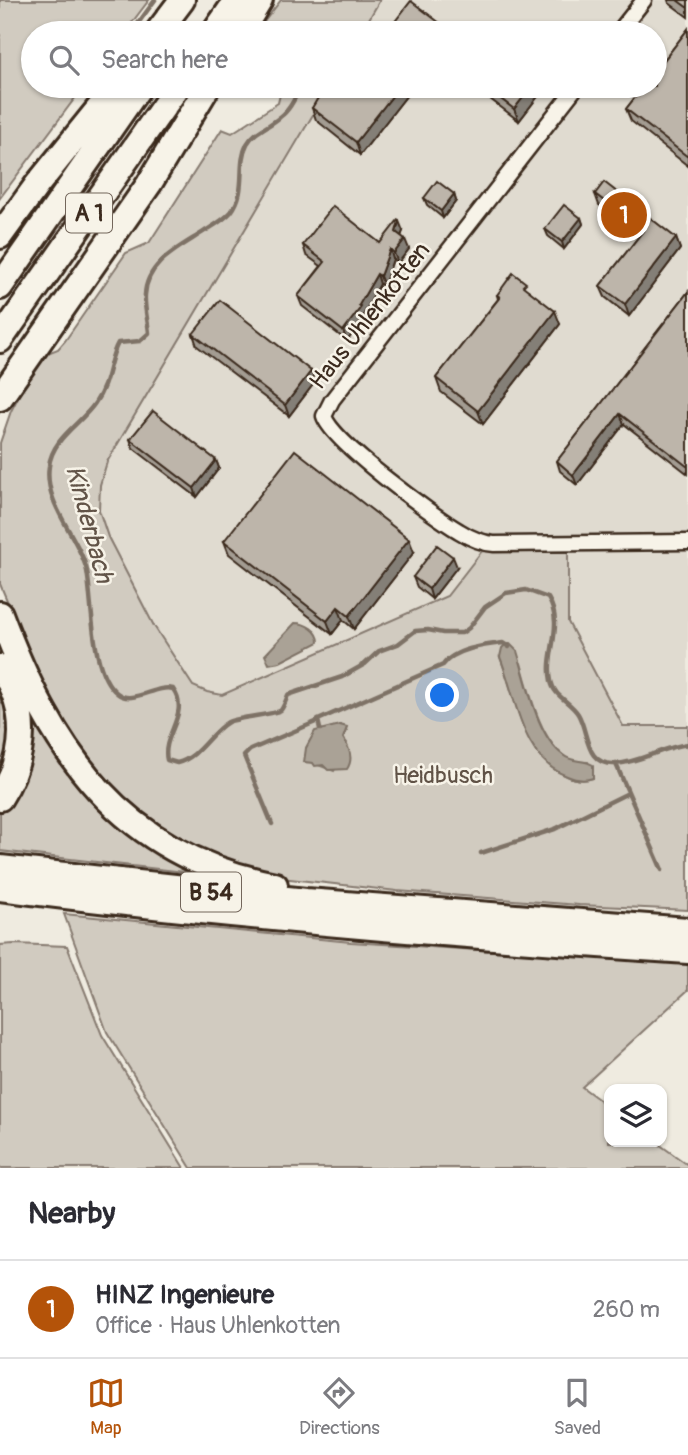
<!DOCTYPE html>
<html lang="en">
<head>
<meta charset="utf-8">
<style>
  :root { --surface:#fff; --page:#f2f2f3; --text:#2b2b33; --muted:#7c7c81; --line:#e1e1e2; --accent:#b45309 }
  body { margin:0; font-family:Pangolin,sans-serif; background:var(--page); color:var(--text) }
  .controls { position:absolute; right:21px; bottom:21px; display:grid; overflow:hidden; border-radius:14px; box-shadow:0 2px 5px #0004 }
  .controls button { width:63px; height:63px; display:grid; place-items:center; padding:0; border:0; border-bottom:2px solid var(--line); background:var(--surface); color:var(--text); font:35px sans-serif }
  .you { position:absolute; left:443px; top:696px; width:24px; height:24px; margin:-18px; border:5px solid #fff; border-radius:50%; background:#1a73e8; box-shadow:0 0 0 10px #1a73e833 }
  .badge { display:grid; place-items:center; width:46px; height:46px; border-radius:50%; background:var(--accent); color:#fff; font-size:23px; font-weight:700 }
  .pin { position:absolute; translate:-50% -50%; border:4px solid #fff; box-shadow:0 2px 7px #0006 }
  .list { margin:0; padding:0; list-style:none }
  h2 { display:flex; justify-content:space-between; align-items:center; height:91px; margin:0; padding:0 28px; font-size:30px }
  h2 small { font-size:23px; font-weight:400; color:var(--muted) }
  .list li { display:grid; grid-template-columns:46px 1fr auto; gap:21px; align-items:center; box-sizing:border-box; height:98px; padding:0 28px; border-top:2px solid var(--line) }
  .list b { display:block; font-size:26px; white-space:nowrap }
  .list p { margin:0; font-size:23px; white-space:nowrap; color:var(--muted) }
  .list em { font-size:23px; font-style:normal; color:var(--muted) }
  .icon { flex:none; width:38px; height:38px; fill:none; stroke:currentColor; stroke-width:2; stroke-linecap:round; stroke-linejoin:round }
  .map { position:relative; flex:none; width:688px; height:1168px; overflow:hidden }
  .search { position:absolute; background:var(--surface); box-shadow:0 2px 5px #0004; left:21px; right:21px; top:21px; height:77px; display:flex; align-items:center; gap:18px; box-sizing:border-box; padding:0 24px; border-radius:38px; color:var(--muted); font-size:26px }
  .sheet { height:189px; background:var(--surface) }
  nav { display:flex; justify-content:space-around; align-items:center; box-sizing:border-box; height:98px; border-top:2px solid var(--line); background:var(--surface); font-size:19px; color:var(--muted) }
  nav a { display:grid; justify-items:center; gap:4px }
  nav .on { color:var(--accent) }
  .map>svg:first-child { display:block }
  .built { fill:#e0dbd0 }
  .green { fill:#d1cbc0; stroke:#867a6f; stroke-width:2; fill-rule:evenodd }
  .water { fill:#aaa296; stroke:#7e7266; stroke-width:2 }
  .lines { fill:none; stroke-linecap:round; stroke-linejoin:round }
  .stream { stroke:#7e7266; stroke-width:4.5 }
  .street-casing { stroke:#3b2a1e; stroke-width:19 }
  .highway-casing { stroke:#3b2a1e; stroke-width:30 }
  .street { stroke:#f7f3e8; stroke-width:14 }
  .highway { stroke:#f7f3e8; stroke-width:24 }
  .wall { fill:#a39c92; stroke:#3b2a1e; stroke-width:2 }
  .shaded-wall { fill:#847f77; stroke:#3b2a1e; stroke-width:2 }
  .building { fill:#bdb5aa; stroke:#3b2a1e; stroke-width:2 }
  .labels { text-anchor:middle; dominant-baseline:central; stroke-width:5; stroke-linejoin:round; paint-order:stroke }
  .shield { fill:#f7f3e8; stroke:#73665b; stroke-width:2 }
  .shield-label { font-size:23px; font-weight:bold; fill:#3b2a1e }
  .street-label { font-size:24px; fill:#3b2a1e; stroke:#f7f3e8 }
  .park-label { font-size:24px; fill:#605246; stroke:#f7f3e8 }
  .water-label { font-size:26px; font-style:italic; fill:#625448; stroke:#f7f3e8 }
</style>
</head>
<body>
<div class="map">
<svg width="688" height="1168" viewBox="0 0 688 1168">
  <rect width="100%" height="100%" fill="#efebe0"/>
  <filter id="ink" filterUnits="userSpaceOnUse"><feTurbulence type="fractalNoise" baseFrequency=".0143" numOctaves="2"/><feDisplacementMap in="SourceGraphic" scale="14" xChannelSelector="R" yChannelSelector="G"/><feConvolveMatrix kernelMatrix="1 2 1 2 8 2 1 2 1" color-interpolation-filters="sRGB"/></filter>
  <g filter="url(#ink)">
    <path class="built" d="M 380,0 L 688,0 L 688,726 L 623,726 L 568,622 L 568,552 L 482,551 L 447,596 L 222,695 L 207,692 L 193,686 L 154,626 L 108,537 L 99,510 L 100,485 L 107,462 L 330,86 L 655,86 L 655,33 L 361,33 Z"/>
    <path class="green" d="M 0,0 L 149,0 L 124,33 L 33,33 L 33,86 L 84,86 L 0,198 Z
      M 281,0 L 380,0 L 361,33 L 280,33 L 264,22 Z
      M 282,86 L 330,86 L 107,462 L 100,485 L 99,510 L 108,537 L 154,626 L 193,686 L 207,692 L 222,695 L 447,596 L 482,551 L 568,552 L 568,622 L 623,726 L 688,726 L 688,910 L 579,905 L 397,891 L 272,877 L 177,841 L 112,791 L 61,721 L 36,669 L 0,584 L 0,443 L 11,411 L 26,382 L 45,354 L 58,349 L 65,341 L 126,253 L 149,243 L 222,129 L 232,133 L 278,103 ZM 500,657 L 521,663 C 529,691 541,743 567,758 C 573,762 581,762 588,762 L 593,778 C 584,781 576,780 567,776 C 522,759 516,696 500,657 ZM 340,725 L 347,731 L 343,738 L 347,743 L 334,771 L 310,762 L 306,748 C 314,731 322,730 340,725 Z
      M 0,625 L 45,726 L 202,874 L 0,851 L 0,808 L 16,782 L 0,656 Z
      M 0,684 L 6,697 L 12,739 L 0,779 Z
      M 64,914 L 351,942 L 688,963 L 688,990 L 582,1087 L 609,1107 L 609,1142 L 656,1142 L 688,1165 L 688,1168 L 191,1168 L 107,1032 Z
      M 14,944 L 67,946 L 102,1035 L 184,1168 L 0,1168 L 0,945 Z"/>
    <path class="water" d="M 295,623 C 306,623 319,631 319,642 L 280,662 L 269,664 L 265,655 Z
      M 506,644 L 510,644 L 517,651 C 527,682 536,735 563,755 C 572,763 584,759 593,765 L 593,778 C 584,781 576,780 567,776 C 521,759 516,696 500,657 L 502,648 Z
      M 340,725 L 347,727 L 343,738 C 349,747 354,759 347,769 L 328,770 L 323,765 L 315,766 L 313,763 L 304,762 L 306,748 L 315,731 Z"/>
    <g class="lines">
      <path class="stream" d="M 131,33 L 155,0
        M 300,86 C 296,97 290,110 280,117 C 269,127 254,131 247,144 C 236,166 248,190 231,212 C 224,220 213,226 205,231 C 181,247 146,262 145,295 C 144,307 148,321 149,333 L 140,341 L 118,343 C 108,360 110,382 95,403 C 81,424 52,438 49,466 C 43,504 80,538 87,571 C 93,602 90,673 117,693 C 132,706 156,684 173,689 C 191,714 161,735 167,760 L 177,763 C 200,757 209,733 228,722 C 239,717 278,714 281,710 C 284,706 286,700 288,695 L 342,677 L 365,664 L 379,651 L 398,644 L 415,631 L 428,630 L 443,633 L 462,633 L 469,628 L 485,607 L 506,593 L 526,590 L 548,598 C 565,626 545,652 551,681 C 554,697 570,701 578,714 C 589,732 584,766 616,764 C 641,762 663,747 688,744
        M 320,729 L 318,720 L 443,665 C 454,649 485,645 503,643 L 509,647
        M 616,764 L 662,870
        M 272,824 L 244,756 L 250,750 L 318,721
        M 481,853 L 555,829 L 628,793"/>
      <g class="street-casing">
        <path id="street" d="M 618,33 L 644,0
          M 577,86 L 332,400 L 324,416 C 332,442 432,515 459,531 C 470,538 481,543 494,544 L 688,542"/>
      </g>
      <g class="highway-casing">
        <path id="highway" d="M 157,33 L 182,0
          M 214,33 L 237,0
          M 240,33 L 260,0
          M 0,236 L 37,185 L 117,86
          M 0,287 L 140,86
          M 0,340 L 178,86
          M 0,398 L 149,184 L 208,86
          M 0,614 C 52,753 121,855 275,885
          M 0,667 C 29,708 27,756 0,798
          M 0,868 L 306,901 L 688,930
          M 0,888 C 229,917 458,936 688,951"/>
      </g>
      <use href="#street" class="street"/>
      <use href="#highway" class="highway"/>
    </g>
    <path class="wall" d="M 668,0 L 688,0 L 688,17 L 669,3 Z
      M 688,29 L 688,166 L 631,121 L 626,109 Z
      M 414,86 L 360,155 L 316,120 L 312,108 Z
      M 473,86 L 546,86 L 519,121 Z
      M 454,194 L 456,201 L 443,218 L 427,205 L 424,198 Z
      M 595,194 L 676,238 L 680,249 L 629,316 L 605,297 L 600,286 L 639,236 L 599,205 Z
      M 581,218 L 583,224 L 564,249 L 548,236 L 545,229 Z
      M 403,231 L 401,236 L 409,249 L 398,263 L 393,259 L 384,286 L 380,284 L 364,314 L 365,317 L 347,341 L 302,306 L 298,296 L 321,266 L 306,255 L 303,245 L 380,243 Z
      M 528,290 L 560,324 L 483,424 L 441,392 L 436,378 L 498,299 L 497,295 Z
      M 688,292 L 688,474 L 624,424 L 577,485 L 560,471 L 557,461 Z
      M 193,334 L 315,382 L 289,416 L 197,346 Z
      M 130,439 L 216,460 L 219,468 L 197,497 L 133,448 Z
      M 224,541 L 414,552 L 354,629 L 343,620 L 332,634 L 229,554 Z
      M 457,567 L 432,599 L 417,587 L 413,577 Z"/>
    <path class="shaded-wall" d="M 400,86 L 414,86 L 360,155 L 356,142 Z
      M 532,86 L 546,86 L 519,121 L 514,109 Z
      M 454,194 L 456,201 L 443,218 L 441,211 Z
      M 581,218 L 583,224 L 564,249 L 562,242 Z
      M 399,221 L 403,231 L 399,242 L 396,232 Z
      M 676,238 L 680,249 L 629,316 L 625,304 Z
      M 405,239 L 409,249 L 398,263 L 394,253 Z
      M 390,249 L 393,259 L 384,286 L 380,276 Z
      M 377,274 L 380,284 L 364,314 L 365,317 L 347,341 L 343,331 Z
      M 555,311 L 560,324 L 483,424 L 478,411 Z
      M 311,371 L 315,382 L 289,416 L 285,405 Z
      M 620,414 L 624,424 L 577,485 L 573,475 Z
      M 216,460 L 219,468 L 197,497 L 194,488 Z
      M 409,539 L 414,552 L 354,629 L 349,616 Z
      M 453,557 L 457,567 L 432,599 L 429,589 Z
      M 338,607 L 343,620 L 332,634 L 327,621 Z"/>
    <path class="building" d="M 677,0 L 688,0 L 688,8 Z
      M 411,1 L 453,33 L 386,33 Z
      M 361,24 L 373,33 L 356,33 Z
      M 688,29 L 688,157 L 626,109 L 644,86 L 655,86 L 655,72 Z
      M 325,86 L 400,86 L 356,142 L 312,108 Z
      M 484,86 L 532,86 L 514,109 Z
      M 437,181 L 454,194 L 441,211 L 424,198 Z
      M 604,182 L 676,238 L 625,304 L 600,286 L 643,231 L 595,194 Z
      M 564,205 L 581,218 L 562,242 L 545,229 Z
      M 333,206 L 380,243 L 398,220 L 399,221 L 396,232 L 405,239 L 394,253 L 390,249 L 380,276 L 377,274 L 359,305 L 361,307 L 343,331 L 298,296 L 325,262 L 303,245 Z
      M 513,273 L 526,283 L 523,286 L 555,311 L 478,411 L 436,378 L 500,297 L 497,295 Z
      M 688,292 L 688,467 L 620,414 L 573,475 L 557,461 Z
      M 220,300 L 311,371 L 285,405 L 193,334 Z
      M 153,411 L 216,460 L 194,488 L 130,439 Z
      M 295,450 L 409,539 L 349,616 L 338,607 L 327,621 L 224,541 Z
      M 437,545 L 453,557 L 429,589 L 413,577 Z"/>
  </g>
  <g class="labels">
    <g class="shield">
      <rect x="66" y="193.5" width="46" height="39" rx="5"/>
      <rect x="181" y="872.5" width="60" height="39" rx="5"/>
    </g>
    <g class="shield-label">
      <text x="89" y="213">A 1</text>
      <text x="211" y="892">B 54</text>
    </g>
    <g class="street-label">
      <text transform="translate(370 316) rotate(-52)">Haus Uhlenkotten</text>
    </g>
    <g class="park-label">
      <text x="443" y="775">Heidbusch</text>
    </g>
    <g class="water-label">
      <text transform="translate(89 524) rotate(75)">Kinderbach</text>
    </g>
  </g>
</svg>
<div class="controls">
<button><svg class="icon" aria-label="layers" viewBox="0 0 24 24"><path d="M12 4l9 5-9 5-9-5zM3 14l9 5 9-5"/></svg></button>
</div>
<div class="you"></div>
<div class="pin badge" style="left:624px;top:215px">1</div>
<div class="search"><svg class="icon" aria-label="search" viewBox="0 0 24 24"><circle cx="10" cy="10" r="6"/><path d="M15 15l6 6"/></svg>Search here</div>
</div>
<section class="sheet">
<h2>Nearby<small></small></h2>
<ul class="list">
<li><span class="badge">1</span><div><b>HINZ Ingenieure</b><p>Office · Haus Uhlenkotten</p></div><em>260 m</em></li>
</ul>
</section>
<nav>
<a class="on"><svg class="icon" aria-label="map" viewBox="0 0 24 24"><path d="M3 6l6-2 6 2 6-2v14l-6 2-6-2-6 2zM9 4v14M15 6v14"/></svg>Map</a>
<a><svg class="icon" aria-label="directions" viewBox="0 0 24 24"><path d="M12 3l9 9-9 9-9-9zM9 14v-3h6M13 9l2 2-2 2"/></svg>Directions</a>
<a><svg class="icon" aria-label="saved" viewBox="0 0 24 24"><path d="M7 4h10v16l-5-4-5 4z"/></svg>Saved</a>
</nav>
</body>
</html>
